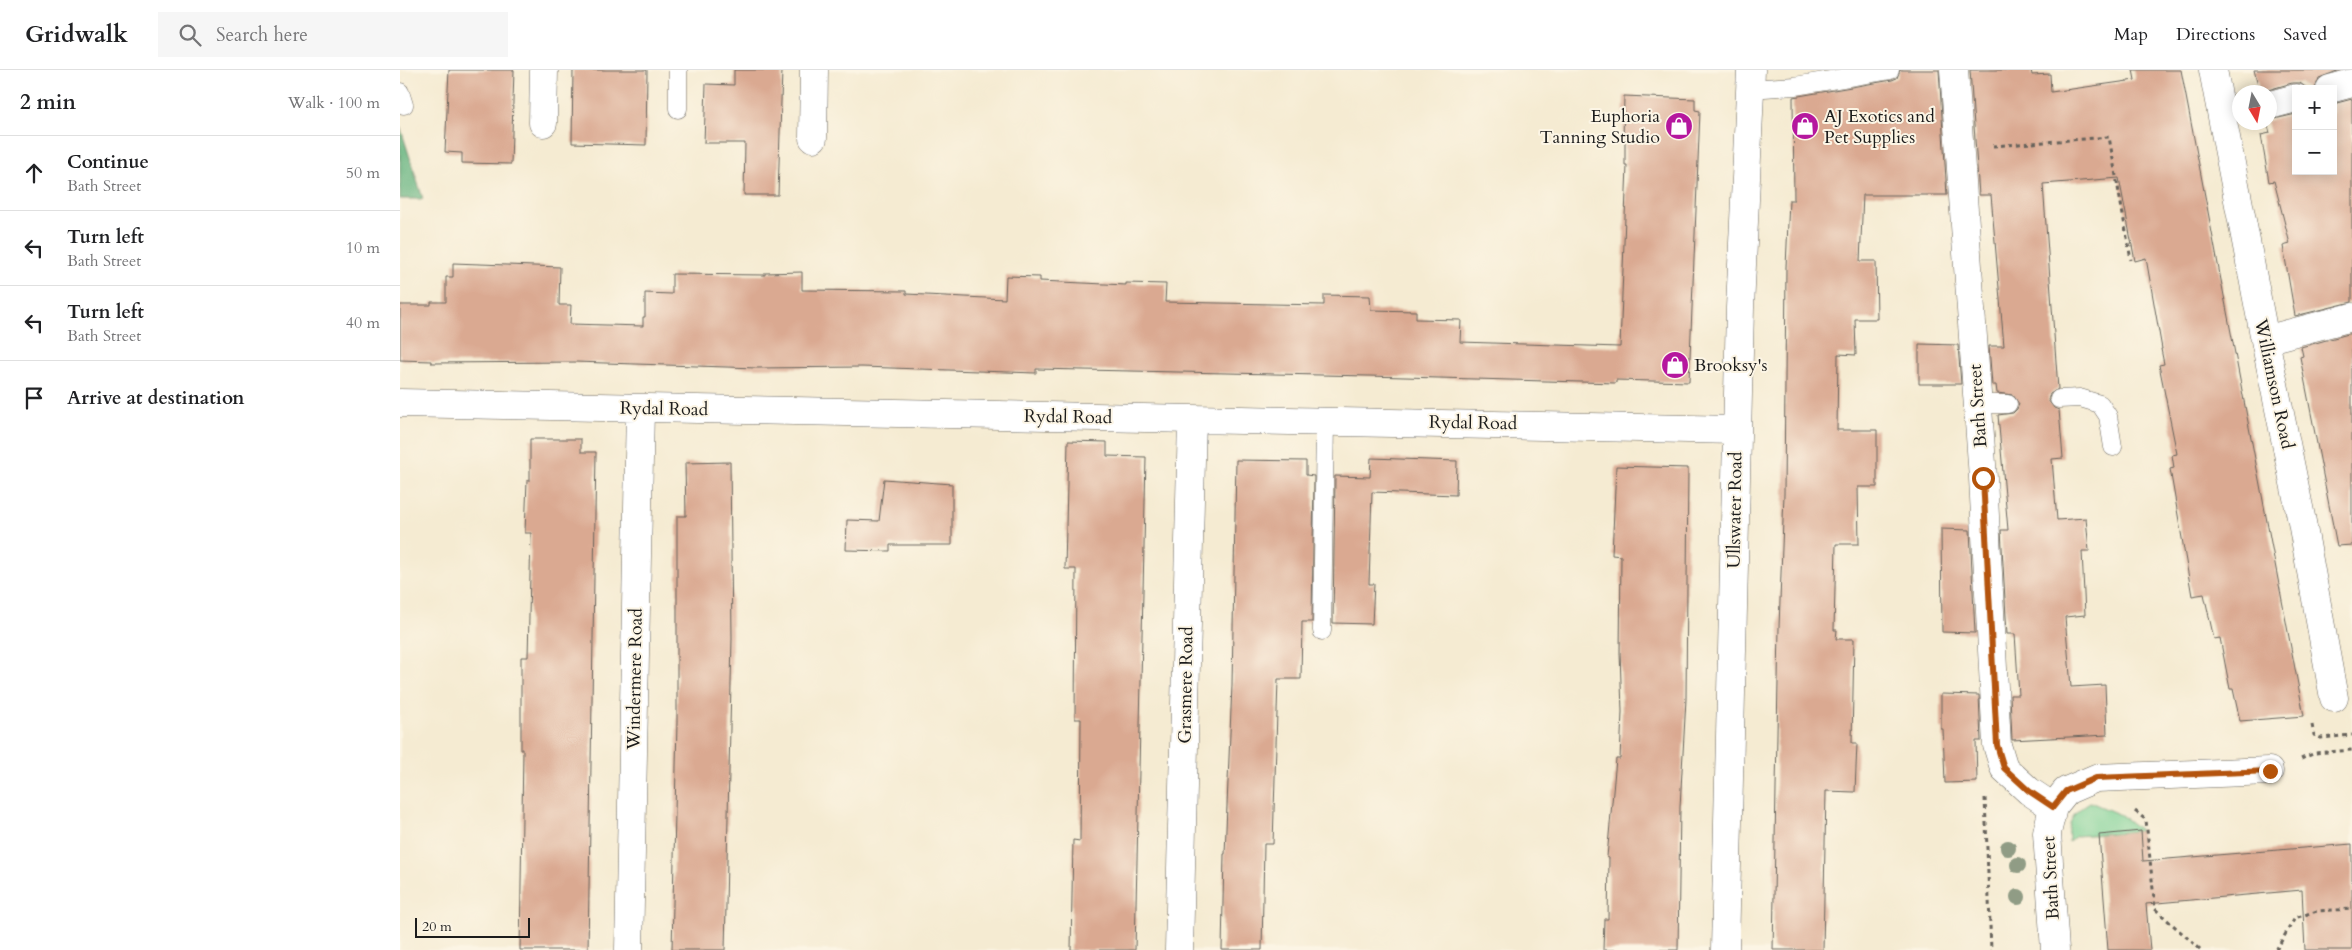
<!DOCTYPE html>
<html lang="en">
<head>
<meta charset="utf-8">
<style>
  :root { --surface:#fff; --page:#f6f6f6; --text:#202124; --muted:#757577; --line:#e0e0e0 }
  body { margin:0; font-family:Cardo,serif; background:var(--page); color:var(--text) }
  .controls { position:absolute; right:15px; top:15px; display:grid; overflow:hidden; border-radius:0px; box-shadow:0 2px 12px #0003 }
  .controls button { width:45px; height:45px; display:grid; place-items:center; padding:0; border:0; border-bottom:1px solid var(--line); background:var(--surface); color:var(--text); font:25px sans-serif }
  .compass { position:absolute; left:1832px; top:15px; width:45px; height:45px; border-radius:50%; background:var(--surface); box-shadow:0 2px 12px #0003; rotate:170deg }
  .scale { position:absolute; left:15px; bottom:12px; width:115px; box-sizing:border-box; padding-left:5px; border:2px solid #1c1c1c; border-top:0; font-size:14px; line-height:18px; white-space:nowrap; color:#1c1c1c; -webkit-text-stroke:4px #fcf5e5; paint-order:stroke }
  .stop { position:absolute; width:15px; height:15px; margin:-11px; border:4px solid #b45309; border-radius:50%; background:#fff }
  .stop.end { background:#b45309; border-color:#fff; box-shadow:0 1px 5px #0008 }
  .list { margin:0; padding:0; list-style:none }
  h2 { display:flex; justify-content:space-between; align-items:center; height:65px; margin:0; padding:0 20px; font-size:21px }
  h2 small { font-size:16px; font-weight:400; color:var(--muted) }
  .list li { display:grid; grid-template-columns:32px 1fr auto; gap:15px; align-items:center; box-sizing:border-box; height:75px; padding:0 20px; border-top:1px solid var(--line) }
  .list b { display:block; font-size:19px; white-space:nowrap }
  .list p { margin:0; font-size:16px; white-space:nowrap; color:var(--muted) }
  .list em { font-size:16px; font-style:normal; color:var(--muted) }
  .icon { flex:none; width:28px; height:28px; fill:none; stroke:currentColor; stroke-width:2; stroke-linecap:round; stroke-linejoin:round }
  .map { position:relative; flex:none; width:1952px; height:880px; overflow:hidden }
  header { display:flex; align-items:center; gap:30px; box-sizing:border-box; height:70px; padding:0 25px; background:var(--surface); border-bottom:1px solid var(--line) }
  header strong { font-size:24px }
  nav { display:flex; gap:28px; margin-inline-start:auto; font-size:18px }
  .search { width:350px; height:45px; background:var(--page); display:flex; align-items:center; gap:12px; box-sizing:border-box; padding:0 18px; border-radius:0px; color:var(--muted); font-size:19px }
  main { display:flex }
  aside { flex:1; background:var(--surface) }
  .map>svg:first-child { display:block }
  .green { fill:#7bd094; stroke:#4c7658 }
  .forest { fill:#64b27e; stroke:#40674d }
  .building { fill:#daa991 }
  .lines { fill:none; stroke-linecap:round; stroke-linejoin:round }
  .service-casing { stroke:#68645c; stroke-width:19 }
  .minor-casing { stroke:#68645c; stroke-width:29 }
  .path { stroke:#68645c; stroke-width:3; stroke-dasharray:4 4; stroke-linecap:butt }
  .service { stroke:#fff; stroke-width:18 }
  .minor { stroke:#fff; stroke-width:28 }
  .tree { fill:#909c85 }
  .route { stroke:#b45309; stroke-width:6 }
  .labels { text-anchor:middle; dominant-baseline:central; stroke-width:4; stroke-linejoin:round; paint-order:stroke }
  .poi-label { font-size:18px; fill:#1c1c1c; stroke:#fcf5e5; text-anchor:start }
  .street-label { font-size:18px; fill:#1c1c1c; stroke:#fcf5e5 }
</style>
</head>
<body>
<header>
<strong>Gridwalk</strong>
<div class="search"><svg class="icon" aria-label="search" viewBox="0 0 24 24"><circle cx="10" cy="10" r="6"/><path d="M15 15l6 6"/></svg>Search here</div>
<nav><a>Map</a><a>Directions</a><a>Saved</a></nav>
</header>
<main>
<aside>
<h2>2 min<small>Walk · 100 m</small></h2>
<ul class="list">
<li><svg class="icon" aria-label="ahead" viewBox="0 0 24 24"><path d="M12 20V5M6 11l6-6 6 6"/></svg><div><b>Continue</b><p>Bath Street</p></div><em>50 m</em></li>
<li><svg class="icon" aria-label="left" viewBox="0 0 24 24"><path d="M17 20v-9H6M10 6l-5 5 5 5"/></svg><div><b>Turn left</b><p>Bath Street</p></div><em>10 m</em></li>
<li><svg class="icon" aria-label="left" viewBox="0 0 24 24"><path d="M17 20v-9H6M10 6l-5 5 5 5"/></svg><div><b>Turn left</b><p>Bath Street</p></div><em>40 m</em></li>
<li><svg class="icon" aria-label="arrive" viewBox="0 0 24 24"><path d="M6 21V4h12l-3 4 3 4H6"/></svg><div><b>Arrive at destination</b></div></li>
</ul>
</aside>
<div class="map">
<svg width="1952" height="880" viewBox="0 0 1952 880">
  <rect width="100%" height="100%" fill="#fcf5e5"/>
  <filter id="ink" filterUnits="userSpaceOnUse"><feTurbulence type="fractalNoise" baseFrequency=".02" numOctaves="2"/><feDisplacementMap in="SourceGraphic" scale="10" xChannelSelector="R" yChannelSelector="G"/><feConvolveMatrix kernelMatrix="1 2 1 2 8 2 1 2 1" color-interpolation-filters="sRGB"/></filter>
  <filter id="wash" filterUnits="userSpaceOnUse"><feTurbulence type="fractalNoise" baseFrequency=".0096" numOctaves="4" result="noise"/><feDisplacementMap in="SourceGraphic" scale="20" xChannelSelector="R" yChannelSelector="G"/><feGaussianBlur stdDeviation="1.12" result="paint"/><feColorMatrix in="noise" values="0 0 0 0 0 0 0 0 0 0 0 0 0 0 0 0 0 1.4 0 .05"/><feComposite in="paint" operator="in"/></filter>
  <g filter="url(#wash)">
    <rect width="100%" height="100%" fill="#f5ebd2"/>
    <path class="green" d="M 1690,732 L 1721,745 L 1741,761 L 1676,766 L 1669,772 C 1667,752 1673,742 1690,732 Z"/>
    <path class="forest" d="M 0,56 L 23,129 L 0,129 Z"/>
    <g id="blocks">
      <path class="building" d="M 49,0 L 114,0 L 111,94 L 62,93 L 62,83 L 45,82 Z
        M 173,0 L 247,0 L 246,75 L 172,73 Z
        M 334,0 L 382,0 L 378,125 L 344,125 L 345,73 L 304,73 L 306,14 L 334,15 Z
        M 1500,0 L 1539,0 L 1547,125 L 1463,125 L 1460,191 L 1476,191 L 1477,249 L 1455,249 L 1456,285 L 1438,284 L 1437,360 L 1477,360 L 1477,417 L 1458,417 L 1459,474 L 1436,474 L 1434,560 L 1437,560 L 1436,569 L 1454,569 L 1452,673 L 1457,673 L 1455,722 L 1426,721 L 1423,880 L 1373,880 L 1379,557 L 1384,424 L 1386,197 L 1389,130 L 1394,130 L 1393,27 L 1492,10 L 1497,8 Z
        M 1570,0 L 1631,0 L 1632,5 L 1650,4 L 1651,22 L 1735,10 L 1733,0 L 1781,0 L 1904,646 L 1840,651 L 1833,619 L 1830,619 L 1820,568 L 1814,569 L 1804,524 L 1792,526 L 1770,399 L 1774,398 L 1772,385 L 1777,384 L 1759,295 L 1764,294 L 1761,279 L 1762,279 L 1746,188 L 1735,191 L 1719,108 L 1643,114 L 1658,319 L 1650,324 L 1648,330 L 1654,338 L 1659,340 L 1663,388 L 1652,389 L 1657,450 L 1686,448 L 1689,481 L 1682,481 L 1685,545 L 1665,547 L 1671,617 L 1705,615 L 1707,665 L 1612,670 L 1610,625 L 1619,625 L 1615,564 L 1607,564 L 1601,460 L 1608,460 L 1598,345 L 1613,343 L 1617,339 L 1619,334 L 1613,325 L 1597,323 L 1596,315 L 1592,315 L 1589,276 L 1604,276 L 1591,125 L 1579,125 Z
        M 1854,0 L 1940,0 L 1919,8 L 1915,19 L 1908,19 L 1900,13 L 1892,13 L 1861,22 L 1860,22 Z
        M 1224,26 L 1295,29 L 1295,40 L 1300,41 L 1289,312 L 1216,310 L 1216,313 L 969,306 L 636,299 L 636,303 L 462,297 L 357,298 L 175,292 L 31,293 L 31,291 L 0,290 L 0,235 L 31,235 L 31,232 L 46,232 L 46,207 L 53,207 L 53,193 L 160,197 L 159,235 L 171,235 L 170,254 L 243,256 L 243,247 L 245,247 L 245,223 L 272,224 L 272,204 L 365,205 L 365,203 L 402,202 L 402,220 L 506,221 L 506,224 L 605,229 L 606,206 L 640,207 L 640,211 L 726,215 L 726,213 L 766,214 L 765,232 L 924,235 L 924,225 L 970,226 L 971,240 L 1016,241 L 1016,249 L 1061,250 L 1060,272 L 1220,277 L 1227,95 L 1225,95 L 1225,71 L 1223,71 Z
        M 1952,29 L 1952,232 L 1895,246 L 1883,176 L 1890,174 L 1874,111 L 1869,112 L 1861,65 L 1870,63 L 1867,52 L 1870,50 L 1896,44 L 1896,101 L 1933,101 L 1933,34 Z
        M 1952,263 L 1952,475 L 1937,476 L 1900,287 L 1903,286 L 1901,277 Z
        M 1519,274 L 1558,275 L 1561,314 L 1519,314 Z
        M 130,369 L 181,369 L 181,382 L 196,382 L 188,880 L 120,880 L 123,680 L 121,680 L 121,587 L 128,587 L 131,463 L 125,463 L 127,410 L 130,410 Z
        M 668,371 L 707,372 L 707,386 L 746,387 L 735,880 L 671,880 L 673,770 L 680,771 L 681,649 L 675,649 L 676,499 L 665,499 Z
        M 971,388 L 1057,391 L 1056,425 L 972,422 L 969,514 L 974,514 L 972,554 L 933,553 L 935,406 L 970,407 Z
        M 836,390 L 906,391 L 906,405 L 914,406 L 912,552 L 902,552 L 901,609 L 878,609 L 873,774 L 864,774 L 862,880 L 822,880 L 824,784 L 825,784 L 832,615 Z
        M 330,392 L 332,568 L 325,880 L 272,880 L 277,652 L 277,446 L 286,446 L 285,393 Z
        M 1216,396 L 1288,398 L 1286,629 L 1280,737 L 1278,880 L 1203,880 L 1204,849 L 1208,849 L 1209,788 L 1207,787 L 1216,689 L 1220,689 L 1222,642 L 1220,583 L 1221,486 L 1212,485 Z
        M 484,409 L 552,414 L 552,475 L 490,475 L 490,481 L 446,480 L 447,450 L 479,451 Z
        M 1541,459 L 1570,460 L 1575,563 L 1542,562 Z
        M 1541,624 L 1579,625 L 1581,671 L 1576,671 L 1577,712 L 1545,713 L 1543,659 L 1541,659 Z
        M 1741,761 L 1743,791 L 1952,774 L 1952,880 L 1905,880 L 1902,820 L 1746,834 L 1750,880 L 1708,880 L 1699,765 Z"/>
    </g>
  </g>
  <g filter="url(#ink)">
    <use href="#blocks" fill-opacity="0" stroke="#68645c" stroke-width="1"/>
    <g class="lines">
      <g class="service-casing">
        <path id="service" d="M 1350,19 L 1395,16 L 1490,0
          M 0,22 L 4,35
          M 278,39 L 278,0
          M 1659,329 L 1680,328 L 1700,334 L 1708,346 L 1713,377
          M 1578,334 L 1608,334
          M 922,561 L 925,351"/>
      </g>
      <g class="minor-casing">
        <path id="minor" d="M 1554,0 L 1583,408 L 1597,675 L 1604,698 L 1629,721 L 1653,737
          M 1813,0 L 1865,270 L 1902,452 L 1934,628
          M 1930,19 L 1952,13
          M 1870,35 L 1896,28
          M 143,53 L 144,0
          M 413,68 L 414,0
          M 1865,270 L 1952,247
          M 0,333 L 1337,360
          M 229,880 L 240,339
          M 779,880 L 792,349
          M 1325,880 L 1340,238 L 1351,0
          M 1655,880 L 1647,763 L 1653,737 L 1666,721 L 1696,708 L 1869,701"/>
      </g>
      <path class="path" d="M 1593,76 L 1709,67 L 1731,190
        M 1912,655 L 1914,665 L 1921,668 L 1952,665
        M 1901,689 L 1915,683 L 1952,680
        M 1585,728 L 1591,880
        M 1735,741 L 1746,750 L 1755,839 L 1801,880
        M 1876,880 L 1895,848 L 1917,841 L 1952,839"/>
      <use href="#service" class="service"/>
      <use href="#minor" class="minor"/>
    </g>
    <g class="tree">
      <circle cx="1608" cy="778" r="8"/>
      <circle cx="1618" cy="795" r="8"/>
      <circle cx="1618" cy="827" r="8"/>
    </g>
  </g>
  <g class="lines" filter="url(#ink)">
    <path class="route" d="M 1583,408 L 1597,675 L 1604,698 L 1629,721 L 1653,737 L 1666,721 L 1696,708 L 1870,701"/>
  </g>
  <defs>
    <g id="shop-disc" transform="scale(1.4375)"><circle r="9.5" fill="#b5179e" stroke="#fcf5e5"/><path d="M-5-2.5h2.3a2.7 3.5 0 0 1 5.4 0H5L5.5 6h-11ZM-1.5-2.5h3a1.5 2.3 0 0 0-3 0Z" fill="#fff"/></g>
  </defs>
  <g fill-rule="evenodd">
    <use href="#shop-disc" x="1279" y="56"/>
    <use href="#shop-disc" x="1405" y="56"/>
    <use href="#shop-disc" x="1275" y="295"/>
  </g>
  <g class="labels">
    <g class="poi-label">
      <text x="1260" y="46" text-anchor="end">Euphoria<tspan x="1260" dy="21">Tanning Studio</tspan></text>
      <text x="1424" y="46">AJ Exotics and<tspan x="1424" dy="21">Pet Supplies</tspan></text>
      <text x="1294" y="295">Brooksy's</text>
    </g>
    <g class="street-label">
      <text transform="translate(1874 314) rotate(78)">Williamson Road</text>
      <text transform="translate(1578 336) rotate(-94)">Bath Street</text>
      <text transform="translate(264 339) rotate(1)">Rydal Road</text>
      <text transform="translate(668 347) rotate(1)">Rydal Road</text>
      <text transform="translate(1073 353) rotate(1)">Rydal Road</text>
      <text transform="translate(1335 440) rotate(-89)">Ullswater Road</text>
      <text transform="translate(235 609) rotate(-89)">Windermere Road</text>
      <text transform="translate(786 615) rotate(-89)">Grasmere Road</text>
      <text transform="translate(1651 808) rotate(-93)">Bath Street</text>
    </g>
  </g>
</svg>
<div class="controls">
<button>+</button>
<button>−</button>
</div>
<svg class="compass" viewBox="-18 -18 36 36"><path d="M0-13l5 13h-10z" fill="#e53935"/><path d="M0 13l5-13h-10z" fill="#757577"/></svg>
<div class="scale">20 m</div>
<div class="stop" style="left:1583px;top:408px"></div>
<div class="stop end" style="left:1870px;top:701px"></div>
</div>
</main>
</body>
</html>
